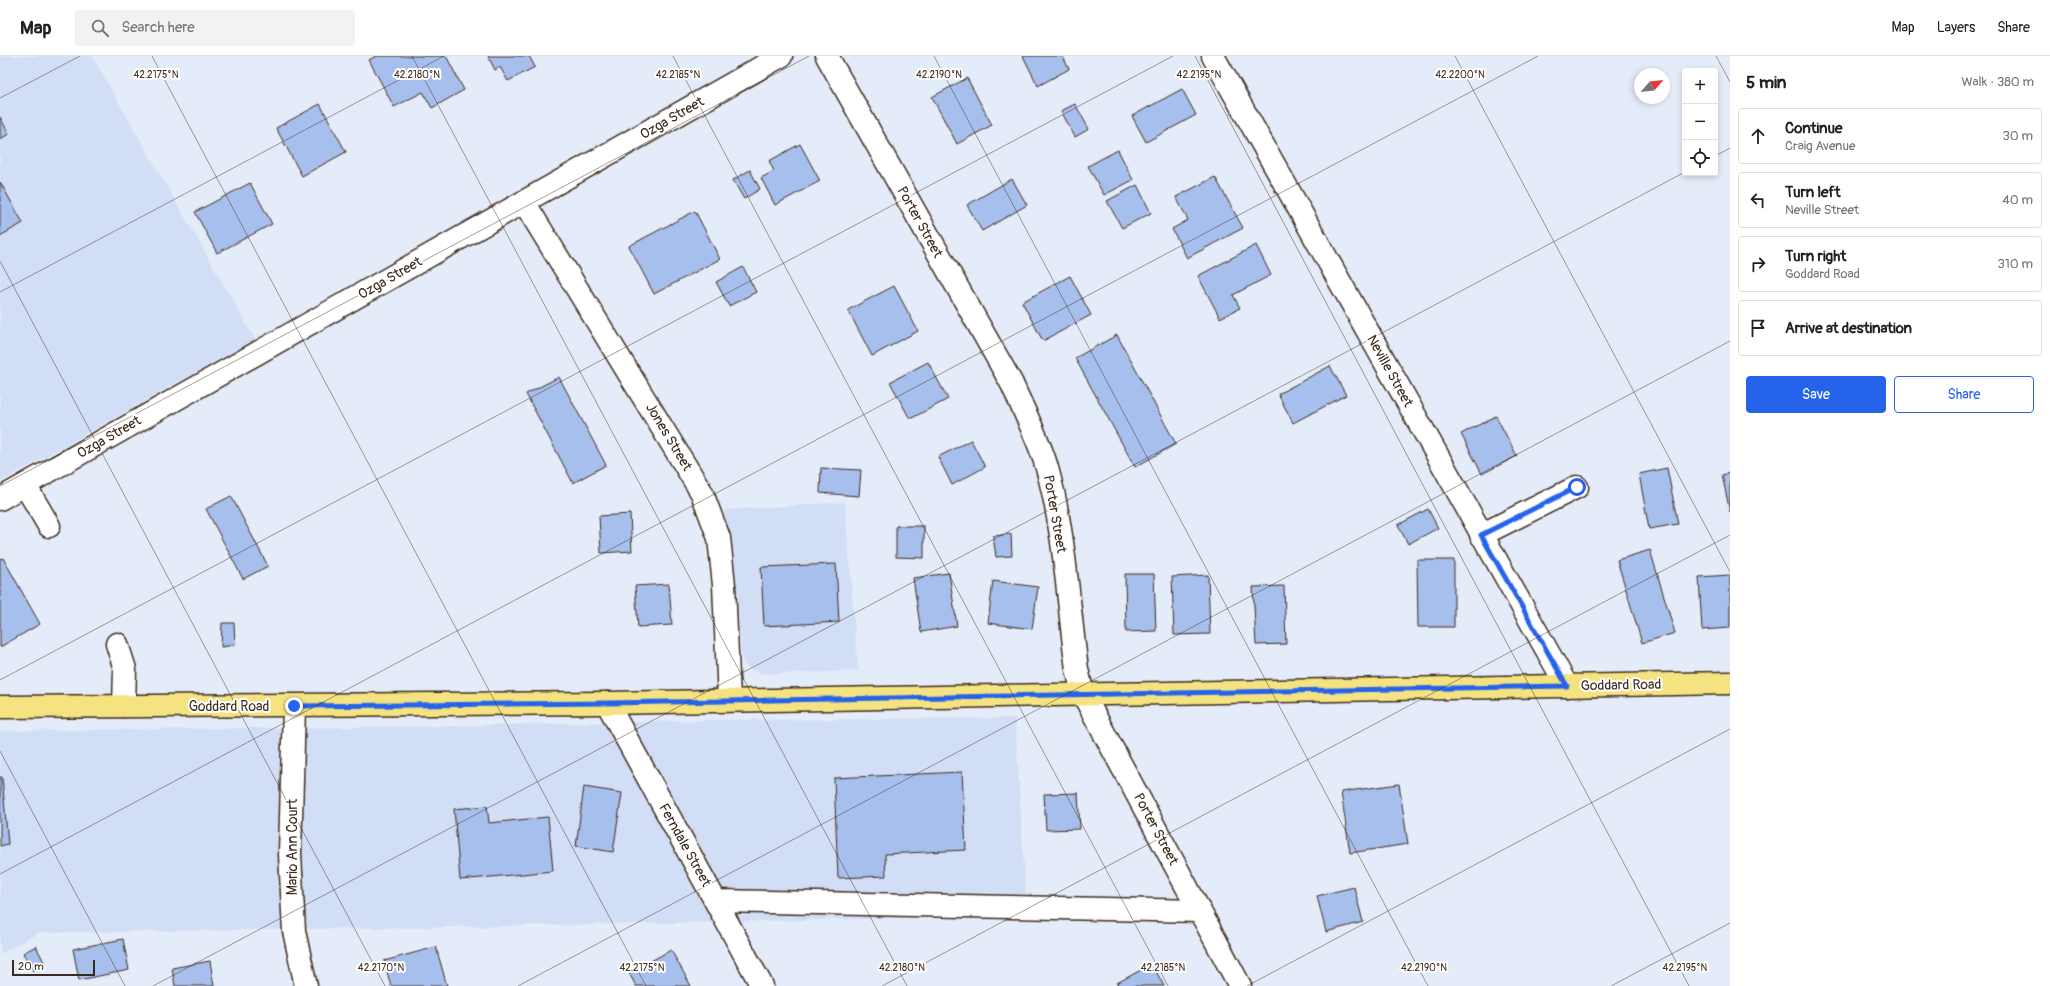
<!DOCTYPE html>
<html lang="en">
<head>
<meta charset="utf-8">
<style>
  :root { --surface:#fff; --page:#f2f2f2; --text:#202124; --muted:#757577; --line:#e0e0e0; --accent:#2563eb }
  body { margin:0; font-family:Pangolin,sans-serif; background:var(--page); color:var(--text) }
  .controls { position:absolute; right:12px; top:12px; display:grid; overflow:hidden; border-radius:4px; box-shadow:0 2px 6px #0003 }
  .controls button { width:36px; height:36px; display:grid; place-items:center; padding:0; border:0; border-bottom:1px solid var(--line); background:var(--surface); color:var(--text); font:20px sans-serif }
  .compass { position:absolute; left:1634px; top:12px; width:36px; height:36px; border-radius:50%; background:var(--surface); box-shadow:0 2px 6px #0003; rotate:62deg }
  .scale { position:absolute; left:12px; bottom:10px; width:83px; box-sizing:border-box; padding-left:4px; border:2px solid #3b2a1e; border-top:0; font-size:11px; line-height:14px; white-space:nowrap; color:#3b2a1e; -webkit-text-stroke:3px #fff; paint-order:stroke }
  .stop { position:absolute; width:12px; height:12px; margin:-9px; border:3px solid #2563eb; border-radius:50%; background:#fff }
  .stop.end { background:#2563eb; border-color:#fff; box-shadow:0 1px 4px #0008 }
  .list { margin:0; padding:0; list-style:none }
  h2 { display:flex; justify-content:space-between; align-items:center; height:52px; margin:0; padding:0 16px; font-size:17px }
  h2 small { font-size:13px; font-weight:400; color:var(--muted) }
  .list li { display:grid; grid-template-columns:26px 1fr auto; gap:12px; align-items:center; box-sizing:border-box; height:56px; margin:0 8px 8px; padding:0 8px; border:1px solid var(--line); border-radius:4px }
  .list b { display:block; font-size:15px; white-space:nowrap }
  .list p { margin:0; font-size:13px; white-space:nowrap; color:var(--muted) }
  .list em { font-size:13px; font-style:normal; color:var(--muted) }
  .actions { display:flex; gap:8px; padding:12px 16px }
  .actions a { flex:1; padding:9px 0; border:1px solid var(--accent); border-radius:4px; text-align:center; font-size:14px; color:var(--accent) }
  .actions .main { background:var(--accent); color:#fff }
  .icon { flex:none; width:22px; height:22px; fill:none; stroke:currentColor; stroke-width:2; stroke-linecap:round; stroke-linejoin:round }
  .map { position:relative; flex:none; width:1730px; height:930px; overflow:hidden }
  header { display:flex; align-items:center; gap:24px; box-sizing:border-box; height:56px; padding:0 20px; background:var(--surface); border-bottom:1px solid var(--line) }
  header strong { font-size:19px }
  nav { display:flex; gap:22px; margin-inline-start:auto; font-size:14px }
  .search { width:280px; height:36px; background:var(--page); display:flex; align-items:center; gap:10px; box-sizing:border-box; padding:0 14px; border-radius:4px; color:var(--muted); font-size:15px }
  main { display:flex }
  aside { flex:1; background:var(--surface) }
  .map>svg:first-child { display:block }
  .built { fill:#d2def5 }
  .building { fill:#a7bfec; stroke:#3b2a1e }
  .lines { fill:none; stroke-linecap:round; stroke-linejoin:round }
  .minor-casing { stroke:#3b2a1e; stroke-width:25 }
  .major-casing { stroke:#3b2a1e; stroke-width:25 }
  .minor { stroke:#fff; stroke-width:22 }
  .major { stroke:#f5e382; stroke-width:22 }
  .route { stroke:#2563eb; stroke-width:5 }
  .ticks { fill:none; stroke:#3b2a1e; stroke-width:1; stroke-opacity:0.45 }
  .labels { text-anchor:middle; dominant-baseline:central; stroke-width:4; stroke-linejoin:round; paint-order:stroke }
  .street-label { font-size:14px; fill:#3b2a1e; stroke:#fff }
  .ticks-label { font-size:10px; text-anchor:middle; fill:#3b2a1e; stroke:#fff; stroke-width:4; stroke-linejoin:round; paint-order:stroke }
</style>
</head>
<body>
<header>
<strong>Map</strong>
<div class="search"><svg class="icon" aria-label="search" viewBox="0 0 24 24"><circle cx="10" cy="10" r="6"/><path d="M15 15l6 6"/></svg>Search here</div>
<nav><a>Map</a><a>Layers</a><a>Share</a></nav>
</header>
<main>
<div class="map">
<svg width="1730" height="930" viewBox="0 0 1730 930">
  <rect width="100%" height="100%" fill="#e5ecf9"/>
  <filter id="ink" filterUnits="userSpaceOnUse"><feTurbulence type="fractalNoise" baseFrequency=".025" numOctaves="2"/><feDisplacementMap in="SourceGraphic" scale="8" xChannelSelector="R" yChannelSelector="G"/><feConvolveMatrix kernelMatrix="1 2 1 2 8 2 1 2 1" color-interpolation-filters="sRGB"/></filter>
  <g filter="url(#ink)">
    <path class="built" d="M 0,0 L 92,0 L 255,283 L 0,426 Z
      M 845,446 L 858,615 L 770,618 L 756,616 L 747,612 L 742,604 L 735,516 L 724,454 Z
      M 1015,662 L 1027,859 L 641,868 L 38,877 L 0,898 L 0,675 L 453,670 L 709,664 Z"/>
    <path class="building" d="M 376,0 L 446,0 L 464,34 L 432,52 L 423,36 L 394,51 L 369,4 Z
      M 488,0 L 529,0 L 535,11 L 508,25 L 500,11 L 495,14 Z
      M 1023,0 L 1065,0 L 1063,1 L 1069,13 L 1038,30 Z
      M 967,22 L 992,69 L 957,88 L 932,41 Z
      M 1182,33 L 1196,59 L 1146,86 L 1132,60 Z
      M 320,48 L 346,96 L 302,120 L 276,72 Z
      M 1075,48 L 1089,73 L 1075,81 L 1061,55 Z
      M 0,61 L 9,78 L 0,83 Z
      M 800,88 L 820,125 L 775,149 L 761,122 L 774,115 L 769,105 Z
      M 1118,94 L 1133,124 L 1104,139 L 1088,110 Z
      M 750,114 L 760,133 L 744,143 L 733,124 Z
      M 1215,121 L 1243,172 L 1187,202 L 1172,173 L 1188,164 L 1176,141 Z
      M 1012,123 L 1027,149 L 982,175 L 967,149 Z
      M 0,126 L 23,167 L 0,180 Z
      M 250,127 L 272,168 L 217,197 L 195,156 Z
      M 1137,129 L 1151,157 L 1122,172 L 1107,145 Z
      M 695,155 L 720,203 L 654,238 L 629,190 Z
      M 1256,189 L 1271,219 L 1233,239 L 1240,252 L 1220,262 L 1198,220 Z
      M 743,211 L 756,236 L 729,250 L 716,226 Z
      M 1070,220 L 1091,259 L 1043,285 L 1022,246 Z
      M 894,230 L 918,275 L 872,300 L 848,254 Z
      M 1117,279 L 1176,388 L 1135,411 L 1075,302 Z
      M 928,306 L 948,343 L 910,363 L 890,326 Z
      M 1330,310 L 1346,339 L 1293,367 L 1278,338 Z
      M 559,321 L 606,409 L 573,427 L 526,338 Z
      M 1496,360 L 1517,400 L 1482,418 L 1461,378 Z
      M 971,384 L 985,411 L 952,429 L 938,401 Z
      M 821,412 L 861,414 L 859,440 L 820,437 Z
      M 1667,412 L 1678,468 L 1649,473 L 1639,418 Z
      M 1730,417 L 1730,456 L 1722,419 Z
      M 231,440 L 268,510 L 243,523 L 206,453 Z
      M 1428,453 L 1438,472 L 1408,488 L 1398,469 Z
      M 630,458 L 632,495 L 601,497 L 599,460 Z
      M 896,470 L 924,470 L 924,502 L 896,501 Z
      M 1011,478 L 1012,500 L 996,501 L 993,480 Z
      M 1650,494 L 1675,577 L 1642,587 L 1617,504 Z
      M 3,502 L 40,568 L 0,591 L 0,503 Z
      M 1417,504 L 1454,504 L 1454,571 L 1418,571 Z
      M 836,508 L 839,566 L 764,570 L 761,511 Z
      M 949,517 L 957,570 L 921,576 L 913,522 Z
      M 1125,518 L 1154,518 L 1156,575 L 1126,576 Z
      M 1208,519 L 1210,578 L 1174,579 L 1172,521 Z
      M 1730,519 L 1730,572 L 1702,574 L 1699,521 Z
      M 993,525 L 1038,531 L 1032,573 L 988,567 Z
      M 669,528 L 672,569 L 638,571 L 635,530 Z
      M 1284,530 L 1286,588 L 1256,589 L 1253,531 Z
      M 222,567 L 234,567 L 235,589 L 221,591 Z
      M 962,716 L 966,794 L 885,798 L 886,820 L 838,822 L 834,722 Z
      M 0,721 L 2,721 L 8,788 L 0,790 Z
      M 1399,728 L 1408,788 L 1350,797 L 1341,736 Z
      M 584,731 L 622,737 L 613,796 L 576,790 Z
      M 1078,737 L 1080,773 L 1046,774 L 1044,738 Z
      M 487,750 L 489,767 L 548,761 L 553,815 L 460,824 L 454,753 Z
      M 1354,831 L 1363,866 L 1326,876 L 1317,840 Z
      M 123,883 L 129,914 L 79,924 L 73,893 Z
      M 36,890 L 45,908 L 33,915 L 23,897 Z
      M 436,891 L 447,930 L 391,930 L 384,905 Z
      M 671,894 L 691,930 L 636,930 L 629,917 Z
      M 210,905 L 214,930 L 175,930 L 172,912 Z
      M 1152,908 L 1164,930 L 1119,930 L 1117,927 Z"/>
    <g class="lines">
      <g class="minor-casing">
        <path id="minor" d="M 827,0 L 1012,328 C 1024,356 1039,383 1047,412 C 1065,476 1068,547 1077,613 L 1083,638 L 1240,930
          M 1213,0 L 1567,630
          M 524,146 L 702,437 L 719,482 L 724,529 L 729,644
          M 25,429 L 49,470
          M 0,443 L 781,0
          M 1481,479 L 1577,431
          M 117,588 L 125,613 L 124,650
          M 607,647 L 762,930
          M 294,650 L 290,798 L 294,875 L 306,930
          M 716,845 L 1200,855"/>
      </g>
      <g class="major-casing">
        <path id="major" d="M 0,651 L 607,647 L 1730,627"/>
      </g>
      <use href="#minor" class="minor"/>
      <use href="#major" class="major"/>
    </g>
  </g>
  <g class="lines" filter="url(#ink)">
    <path class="route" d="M 294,650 L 607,647 L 1567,630 L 1481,479 L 1577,431"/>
  </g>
  <path class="ticks" d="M 152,0 L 646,930M 412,0 L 907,930M 673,0 L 1168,930M 934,0 L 1428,930M 1195,0 L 1689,930M 1455,0 L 1730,516M 1716,0 L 1730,26M 0,42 L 80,0M 1715,100 L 1730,92M 0,205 L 385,930M 0,236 L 444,0M 0,430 L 809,0M 0,624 L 1173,0M 0,695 L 125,930M 0,818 L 1538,0M 153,930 L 1685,116M 518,930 L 1730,285M 882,930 L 1730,479M 1247,930 L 1730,673M 1611,930 L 1730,867"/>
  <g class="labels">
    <g class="street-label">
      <text transform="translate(672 62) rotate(-30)">Ozga Street</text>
      <text transform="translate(920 166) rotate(61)">Porter Street</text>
      <text transform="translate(390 222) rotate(-30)">Ozga Street</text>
      <text transform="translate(1390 315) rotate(61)">Neville Street</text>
      <text transform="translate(109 381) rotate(-30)">Ozga Street</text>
      <text transform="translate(669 381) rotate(59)">Jones Street</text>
      <text transform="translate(1055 458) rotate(80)">Porter Street</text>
      <text transform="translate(1621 629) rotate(-1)">Goddard Road</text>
      <text x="229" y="650">Goddard Road</text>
      <text transform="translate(1156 773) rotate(62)">Porter Street</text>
      <text transform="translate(685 789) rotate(61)">Ferndale Street</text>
      <text transform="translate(292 791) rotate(-90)">Mario Ann Court</text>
    </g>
  </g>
  <g class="ticks-label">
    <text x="156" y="22">42.2175°N</text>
    <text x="417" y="22">42.2180°N</text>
    <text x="678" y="22">42.2185°N</text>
    <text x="939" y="22">42.2190°N</text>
    <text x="1199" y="22">42.2195°N</text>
    <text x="1460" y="22">42.2200°N</text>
    <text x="381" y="915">42.2170°N</text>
    <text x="642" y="915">42.2175°N</text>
    <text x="902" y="915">42.2180°N</text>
    <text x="1163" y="915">42.2185°N</text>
    <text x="1424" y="915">42.2190°N</text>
    <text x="1685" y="915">42.2195°N</text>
  </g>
</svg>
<div class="controls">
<button>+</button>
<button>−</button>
<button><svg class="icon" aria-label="locate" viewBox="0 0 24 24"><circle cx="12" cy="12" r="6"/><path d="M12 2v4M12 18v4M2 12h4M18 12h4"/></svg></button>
</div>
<svg class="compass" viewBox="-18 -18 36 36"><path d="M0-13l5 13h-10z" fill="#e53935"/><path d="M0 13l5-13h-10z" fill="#757577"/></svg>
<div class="scale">20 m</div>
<div class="stop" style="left:1577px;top:431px"></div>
<div class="stop end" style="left:294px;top:650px"></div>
</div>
<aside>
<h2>5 min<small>Walk · 380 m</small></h2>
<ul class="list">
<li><svg class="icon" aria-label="ahead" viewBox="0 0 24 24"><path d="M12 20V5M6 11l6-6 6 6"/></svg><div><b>Continue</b><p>Craig Avenue</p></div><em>30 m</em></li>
<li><svg class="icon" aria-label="left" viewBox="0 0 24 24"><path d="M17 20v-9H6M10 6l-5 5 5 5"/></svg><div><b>Turn left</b><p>Neville Street</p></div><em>40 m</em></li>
<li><svg class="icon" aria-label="right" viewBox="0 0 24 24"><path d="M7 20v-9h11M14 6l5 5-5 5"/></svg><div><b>Turn right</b><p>Goddard Road</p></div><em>310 m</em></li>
<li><svg class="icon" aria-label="arrive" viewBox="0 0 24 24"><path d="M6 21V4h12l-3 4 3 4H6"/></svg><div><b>Arrive at destination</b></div></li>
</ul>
<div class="actions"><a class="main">Save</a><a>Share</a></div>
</aside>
</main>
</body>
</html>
